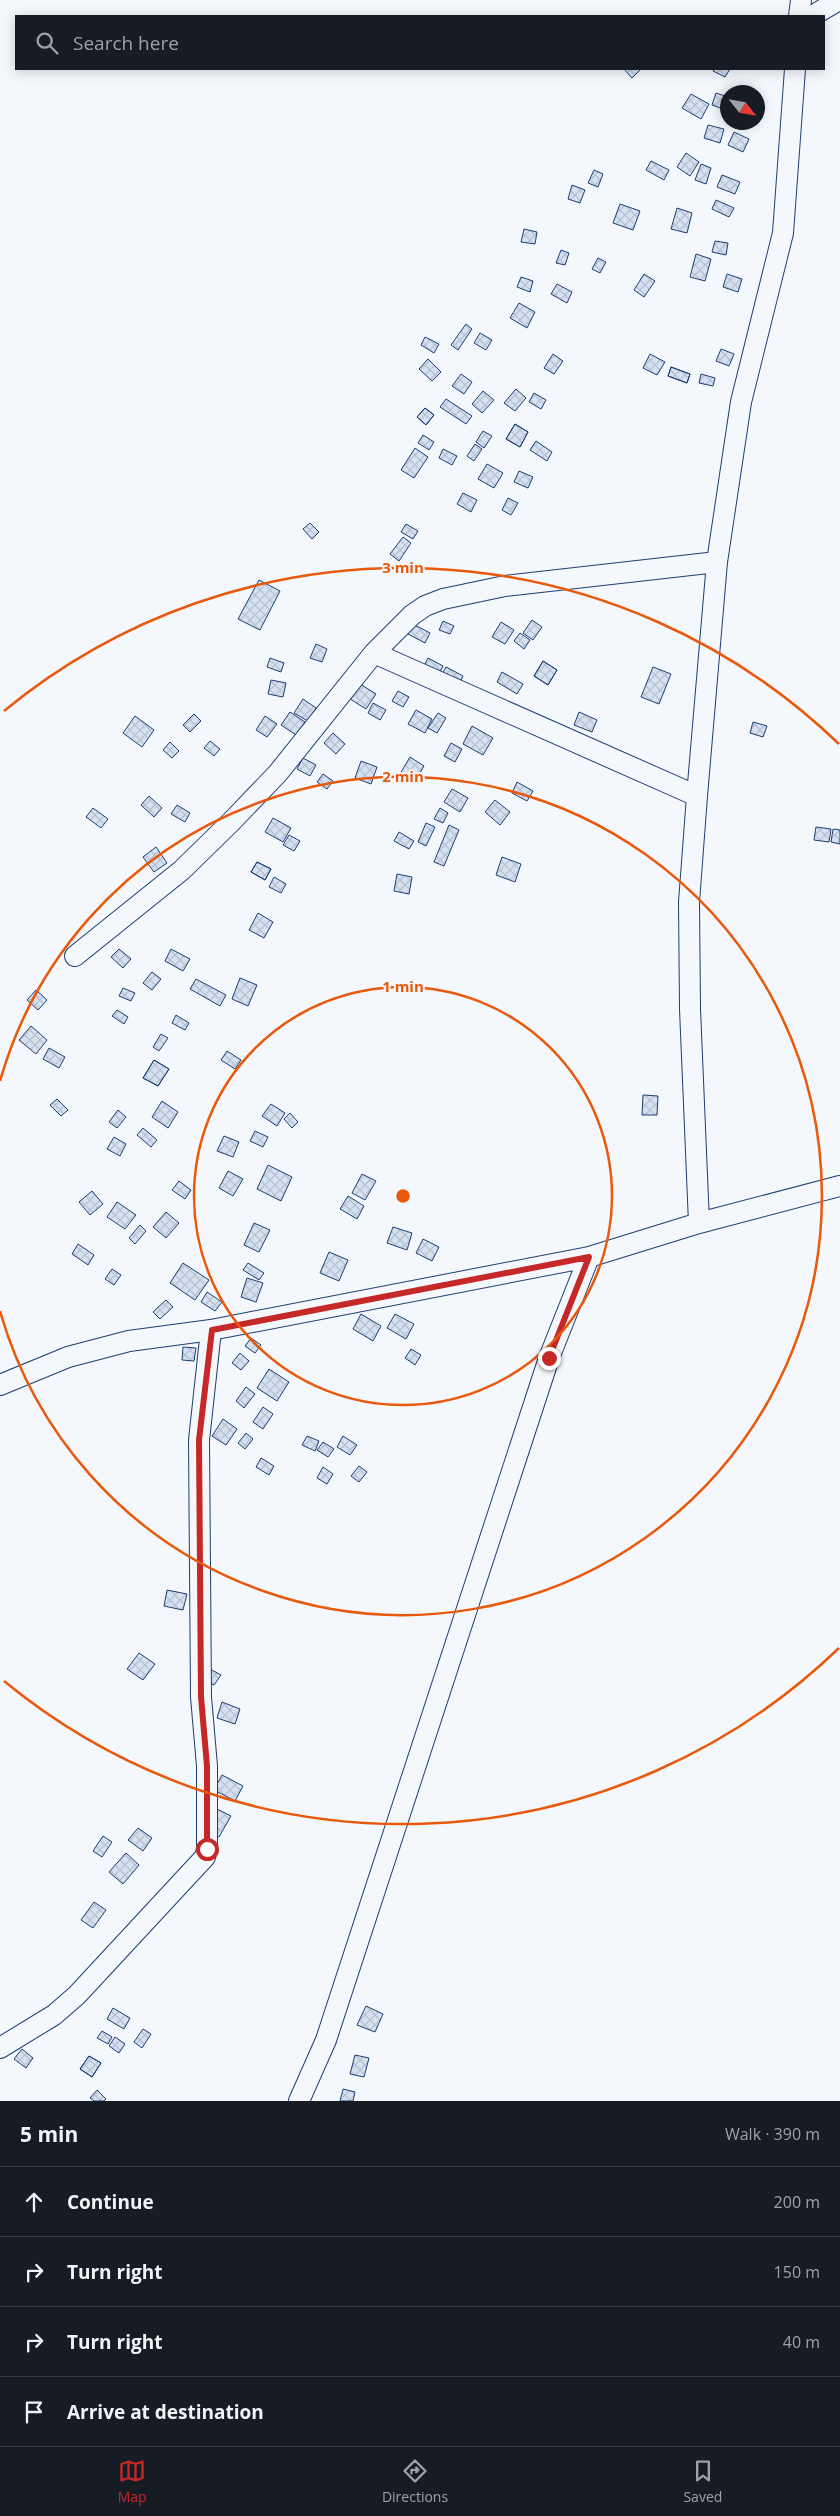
<!DOCTYPE html>
<html lang="en">
<head>
<meta charset="utf-8">
<style>
  :root { --surface:#171b24; --page:#242831; --text:#f1f3f6; --muted:#9ea1a6; --line:#363941; --accent:#c62828 }
  body { margin:0; font-family:"Open Sans",sans-serif; background:var(--page); color:var(--text) }
  .compass { position:absolute; left:720px; top:85px; width:45px; height:45px; border-radius:50%; background:var(--surface); box-shadow:0 2px 12px #0003; rotate:121deg }
  .stop { position:absolute; width:15px; height:15px; margin:-11px; border:4px solid #c62828; border-radius:50%; background:#fff }
  .stop.end { background:#c62828; border-color:#fff; box-shadow:0 1px 5px #0008 }
  .list { margin:0; padding:0; list-style:none }
  h2 { display:flex; justify-content:space-between; align-items:center; height:65px; margin:0; padding:0 20px; font-size:21px }
  h2 small { font-size:16px; font-weight:400; color:var(--muted) }
  .list li { display:grid; grid-template-columns:32px 1fr auto; gap:15px; align-items:center; box-sizing:border-box; height:70px; padding:0 20px; border-top:1px solid var(--line) }
  .list b { display:block; font-size:19px; white-space:nowrap }
  .list em { font-size:16px; font-style:normal; color:var(--muted) }
  .icon { flex:none; width:28px; height:28px; fill:none; stroke:currentColor; stroke-width:2; stroke-linecap:round; stroke-linejoin:round }
  .map { position:relative; flex:none; width:840px; height:2101px; overflow:hidden }
  .search { position:absolute; background:var(--surface); box-shadow:0 2px 12px #0003; left:15px; right:15px; top:15px; height:55px; display:flex; align-items:center; gap:12px; box-sizing:border-box; padding:0 18px; border-radius:0px; color:var(--muted); font-size:19px }
  .sheet { height:345px; background:var(--surface) }
  nav { display:flex; justify-content:space-around; align-items:center; box-sizing:border-box; height:70px; border-top:1px solid var(--line); background:var(--surface); font-size:14px; color:var(--muted) }
  nav a { display:grid; justify-items:center; gap:2px }
  nav .on { color:var(--accent) }
  .map>svg:first-child { display:block }
  .building { fill:url(#building-cross-hatch); stroke:#1d3f73 }
  .lines { fill:none; stroke-linecap:round; stroke-linejoin:round }
  .minor-casing { stroke:#1d3f73; stroke-width:22 }
  .minor { stroke:#f4f7fb; stroke-width:20 }
  .route { stroke:#c62828; stroke-width:6 }
  .ring { fill:none; stroke:#e8590c; stroke-width:2.5 }
  .centre { fill:#e8590c; stroke:#f4f7fb; stroke-width:2.5 }
  .ring-label { font-size:15px; text-anchor:middle; font-weight:bold; fill:#e8590c; stroke:#f4f7fb; stroke-width:4; stroke-linejoin:round; paint-order:stroke }
</style>
</head>
<body>
<div class="map">
<svg width="840" height="2101" viewBox="0 0 840 2101">
  <defs>
    <pattern id="building-cross-hatch" width="8" height="8" patternUnits="userSpaceOnUse" patternTransform="scale(1.25)"><rect width="8" height="8" fill="#d5e0f0"/><path d="M0 0l8 8M0 8l8-8" fill="none" stroke="#b6c1d1"/></pattern>
  </defs>
  <rect width="100%" height="100%" fill="#f4f7fb"/>
  <path class="building" d="M 624,69 L 641,69 L 632,78 Z
    M 714,69 L 730,69 L 725,77 L 713,71 Z
    M 716,93 L 728,97 L 726,110 L 712,105 Z
    M 691,94 L 709,104 L 701,119 L 682,108 Z
    M 708,125 L 724,129 L 720,143 L 704,138 Z
    M 734,132 L 749,139 L 743,152 L 728,145 Z
    M 686,153 L 699,162 L 690,176 L 677,167 Z
    M 651,161 L 669,170 L 664,180 L 646,170 Z
    M 701,164 L 711,168 L 706,184 L 695,180 Z
    M 594,170 L 603,174 L 598,187 L 588,183 Z
    M 722,175 L 740,182 L 735,194 L 717,187 Z
    M 572,185 L 585,190 L 580,203 L 568,199 Z
    M 716,200 L 734,208 L 729,217 L 712,209 Z
    M 620,204 L 640,211 L 633,230 L 613,223 Z
    M 677,208 L 692,213 L 687,233 L 671,229 Z
    M 524,229 L 537,232 L 535,244 L 521,242 Z
    M 715,241 L 728,243 L 726,255 L 712,252 Z
    M 561,250 L 569,253 L 565,265 L 556,263 Z
    M 696,254 L 711,259 L 705,281 L 690,277 Z
    M 598,258 L 606,262 L 600,273 L 592,269 Z
    M 644,274 L 655,281 L 644,297 L 634,290 Z
    M 727,274 L 742,279 L 738,292 L 723,287 Z
    M 521,277 L 533,281 L 530,292 L 517,287 Z
    M 557,284 L 572,292 L 567,303 L 551,294 Z
    M 519,303 L 535,312 L 527,328 L 510,318 Z
    M 466,324 L 472,329 L 458,350 L 451,345 Z
    M 480,333 L 492,340 L 486,350 L 474,343 Z
    M 425,337 L 439,344 L 434,353 L 421,345 Z
    M 721,349 L 734,354 L 729,366 L 716,361 Z
    M 553,354 L 563,361 L 554,374 L 544,368 Z
    M 650,354 L 665,362 L 657,375 L 643,368 Z
    M 428,359 L 441,372 L 432,381 L 419,369 Z
    M 671,367 L 690,374 L 687,383 L 668,376 Z
    M 671,367 L 690,374 L 687,383 L 668,376 Z
    M 461,374 L 472,382 L 464,394 L 452,386 Z
    M 701,374 L 715,378 L 713,386 L 699,383 Z
    M 516,389 L 526,398 L 515,411 L 504,403 Z
    M 483,391 L 494,400 L 482,413 L 472,404 Z
    M 534,393 L 546,400 L 541,409 L 529,402 Z
    M 446,399 L 472,416 L 466,424 L 440,407 Z
    M 425,408 L 434,415 L 426,425 L 417,417 Z
    M 425,408 L 434,415 L 426,425 L 417,417 Z
    M 515,424 L 528,432 L 520,447 L 506,439 Z
    M 515,424 L 528,432 L 520,447 L 506,439 Z
    M 483,431 L 492,436 L 484,448 L 476,442 Z
    M 423,435 L 434,442 L 429,450 L 418,443 Z
    M 536,441 L 552,452 L 547,461 L 530,450 Z
    M 475,444 L 482,449 L 474,461 L 467,456 Z
    M 415,448 L 428,457 L 414,478 L 401,470 Z
    M 443,449 L 457,456 L 452,465 L 439,458 Z
    M 487,464 L 503,473 L 494,488 L 478,479 Z
    M 519,471 L 533,477 L 528,488 L 514,482 Z
    M 463,493 L 477,500 L 471,512 L 457,504 Z
    M 508,498 L 518,503 L 511,515 L 502,510 Z
    M 310,523 L 319,532 L 312,539 L 303,529 Z
    M 406,524 L 418,531 L 413,539 L 401,532 Z
    M 403,537 L 411,543 L 399,561 L 390,554 Z
    M 259,580 L 280,591 L 260,630 L 238,619 Z
    M 532,620 L 542,627 L 533,640 L 523,633 Z
    M 443,621 L 454,626 L 450,634 L 439,630 Z
    M 501,622 L 514,630 L 505,644 L 492,637 Z
    M 413,624 L 430,633 L 425,643 L 408,634 Z
    M 520,633 L 530,640 L 524,649 L 514,641 Z
    M 316,644 L 327,649 L 322,662 L 310,658 Z
    M 270,658 L 284,663 L 281,672 L 267,667 Z
    M 428,658 L 443,666 L 436,680 L 421,672 Z
    M 543,661 L 557,670 L 548,685 L 534,676 Z
    M 543,661 L 557,670 L 548,685 L 534,676 Z
    M 446,667 L 463,676 L 456,690 L 439,680 Z
    M 653,667 L 671,674 L 659,704 L 641,697 Z
    M 502,672 L 523,684 L 517,694 L 497,682 Z
    M 271,680 L 286,683 L 283,697 L 268,694 Z
    M 357,682 L 376,694 L 366,709 L 347,697 Z
    M 398,691 L 409,697 L 403,707 L 392,701 Z
    M 303,699 L 316,708 L 308,721 L 294,713 Z
    M 373,703 L 386,710 L 380,720 L 368,713 Z
    M 416,710 L 432,719 L 425,733 L 408,724 Z
    M 290,712 L 305,722 L 296,735 L 281,725 Z
    M 579,712 L 597,720 L 592,732 L 574,725 Z
    M 438,713 L 446,718 L 437,733 L 428,728 Z
    M 194,714 L 201,721 L 190,732 L 183,725 Z
    M 135,716 L 154,730 L 142,747 L 123,733 Z
    M 265,716 L 277,724 L 267,737 L 256,730 Z
    M 753,722 L 767,726 L 763,737 L 750,733 Z
    M 472,726 L 493,738 L 483,755 L 463,744 Z
    M 333,733 L 345,744 L 336,754 L 324,743 Z
    M 210,741 L 220,749 L 214,756 L 204,748 Z
    M 170,742 L 179,751 L 172,758 L 163,750 Z
    M 451,743 L 462,749 L 455,762 L 444,756 Z
    M 410,757 L 424,766 L 414,783 L 400,774 Z
    M 303,758 L 316,765 L 310,776 L 297,769 Z
    M 361,761 L 377,767 L 371,784 L 355,778 Z
    M 323,774 L 333,781 L 327,789 L 317,782 Z
    M 517,782 L 533,791 L 527,801 L 512,793 Z
    M 452,789 L 468,798 L 460,812 L 444,802 Z
    M 149,796 L 162,808 L 154,817 L 141,805 Z
    M 495,800 L 510,812 L 500,825 L 485,812 Z
    M 177,805 L 190,813 L 185,822 L 171,814 Z
    M 93,808 L 108,819 L 101,828 L 86,817 Z
    M 440,808 L 448,813 L 443,823 L 434,819 Z
    M 273,818 L 291,828 L 283,842 L 265,832 Z
    M 426,823 L 435,827 L 426,846 L 418,842 Z
    M 449,825 L 459,830 L 444,866 L 434,862 Z
    M 816,827 L 831,829 L 829,842 L 814,840 Z
    M 833,829 L 840,830 L 840,844 L 831,842 Z
    M 399,832 L 414,841 L 409,849 L 394,841 Z
    M 289,835 L 300,841 L 294,851 L 283,845 Z
    M 156,847 L 167,863 L 154,872 L 143,857 Z
    M 502,857 L 521,864 L 515,882 L 496,875 Z
    M 257,862 L 271,869 L 265,880 L 251,872 Z
    M 257,862 L 271,869 L 265,880 L 251,872 Z
    M 397,874 L 412,877 L 409,894 L 394,891 Z
    M 274,877 L 286,884 L 281,893 L 269,887 Z
    M 258,913 L 273,922 L 264,938 L 249,930 Z
    M 119,949 L 131,959 L 123,968 L 111,957 Z
    M 171,949 L 190,959 L 183,971 L 165,961 Z
    M 152,972 L 161,979 L 152,990 L 143,983 Z
    M 240,978 L 257,985 L 248,1006 L 232,999 Z
    M 196,979 L 226,995 L 220,1006 L 190,989 Z
    M 123,988 L 135,993 L 131,1001 L 119,996 Z
    M 36,990 L 47,1000 L 38,1010 L 27,1000 Z
    M 117,1010 L 128,1017 L 124,1024 L 112,1016 Z
    M 176,1015 L 189,1023 L 185,1030 L 172,1023 Z
    M 31,1026 L 47,1040 L 36,1054 L 19,1040 Z
    M 161,1034 L 168,1038 L 159,1051 L 153,1047 Z
    M 49,1048 L 65,1057 L 59,1068 L 43,1059 Z
    M 227,1051 L 241,1060 L 235,1069 L 221,1060 Z
    M 154,1060 L 169,1069 L 158,1086 L 143,1078 Z
    M 154,1060 L 169,1069 L 158,1086 L 143,1078 Z
    M 643,1095 L 658,1096 L 657,1115 L 642,1115 Z
    M 57,1099 L 68,1110 L 61,1116 L 50,1105 Z
    M 162,1101 L 178,1112 L 168,1128 L 152,1117 Z
    M 271,1104 L 285,1113 L 277,1126 L 262,1116 Z
    M 118,1110 L 126,1117 L 117,1128 L 109,1122 Z
    M 290,1113 L 298,1122 L 292,1128 L 284,1119 Z
    M 143,1128 L 157,1140 L 151,1147 L 137,1135 Z
    M 255,1131 L 268,1137 L 263,1147 L 250,1141 Z
    M 224,1136 L 239,1142 L 233,1157 L 217,1151 Z
    M 114,1137 L 126,1144 L 120,1156 L 107,1149 Z
    M 268,1165 L 292,1177 L 281,1201 L 257,1189 Z
    M 228,1171 L 243,1179 L 233,1196 L 219,1188 Z
    M 362,1174 L 376,1181 L 365,1200 L 352,1193 Z
    M 179,1181 L 191,1190 L 185,1199 L 172,1190 Z
    M 92,1191 L 103,1204 L 90,1215 L 79,1202 Z
    M 348,1196 L 364,1206 L 357,1219 L 340,1209 Z
    M 117,1202 L 136,1215 L 125,1229 L 107,1217 Z
    M 166,1212 L 179,1223 L 166,1238 L 153,1227 Z
    M 254,1223 L 270,1230 L 259,1252 L 244,1245 Z
    M 140,1225 L 146,1231 L 135,1244 L 129,1238 Z
    M 393,1227 L 412,1233 L 407,1250 L 387,1243 Z
    M 423,1239 L 439,1247 L 432,1261 L 416,1253 Z
    M 78,1244 L 94,1255 L 88,1265 L 72,1254 Z
    M 329,1252 L 348,1260 L 339,1281 L 320,1273 Z
    M 183,1263 L 209,1280 L 195,1300 L 170,1283 Z
    M 248,1263 L 264,1273 L 259,1280 L 243,1270 Z
    M 112,1269 L 121,1275 L 114,1285 L 105,1279 Z
    M 247,1278 L 263,1283 L 256,1302 L 241,1297 Z
    M 207,1292 L 222,1302 L 215,1311 L 201,1302 Z
    M 166,1300 L 173,1307 L 160,1319 L 153,1312 Z
    M 361,1314 L 381,1326 L 373,1341 L 353,1329 Z
    M 395,1314 L 414,1324 L 406,1339 L 387,1328 Z
    M 251,1338 L 261,1345 L 255,1353 L 245,1346 Z
    M 183,1347 L 196,1348 L 194,1361 L 182,1360 Z
    M 411,1349 L 421,1355 L 415,1365 L 405,1358 Z
    M 240,1353 L 249,1361 L 241,1370 L 232,1363 Z
    M 269,1369 L 289,1382 L 277,1401 L 257,1388 Z
    M 246,1387 L 255,1394 L 244,1408 L 236,1401 Z
    M 263,1407 L 273,1414 L 263,1429 L 253,1422 Z
    M 223,1419 L 237,1429 L 226,1445 L 212,1436 Z
    M 246,1433 L 253,1439 L 245,1449 L 238,1443 Z
    M 307,1436 L 319,1441 L 315,1451 L 302,1445 Z
    M 343,1436 L 357,1445 L 350,1455 L 337,1447 Z
    M 323,1442 L 334,1449 L 328,1457 L 317,1450 Z
    M 261,1458 L 274,1466 L 269,1475 L 256,1467 Z
    M 359,1466 L 367,1472 L 359,1482 L 351,1476 Z
    M 323,1467 L 333,1474 L 327,1484 L 317,1478 Z
    M 167,1590 L 187,1594 L 183,1610 L 164,1606 Z
    M 139,1653 L 155,1664 L 143,1680 L 127,1669 Z
    M 208,1668 L 221,1675 L 214,1685 L 202,1679 Z
    M 222,1702 L 240,1709 L 235,1724 L 217,1718 Z
    M 222,1775 L 243,1786 L 235,1801 L 214,1790 Z
    M 213,1807 L 231,1816 L 219,1837 L 201,1827 Z
    M 138,1828 L 152,1838 L 143,1851 L 128,1840 Z
    M 103,1836 L 112,1842 L 102,1857 L 93,1851 Z
    M 126,1853 L 139,1865 L 123,1884 L 109,1872 Z
    M 94,1902 L 106,1910 L 93,1928 L 81,1920 Z
    M 366,2006 L 383,2014 L 375,2032 L 357,2025 Z
    M 113,2008 L 130,2018 L 124,2029 L 107,2019 Z
    M 143,2029 L 151,2034 L 142,2048 L 134,2042 Z
    M 102,2031 L 112,2037 L 108,2044 L 97,2038 Z
    M 115,2037 L 125,2044 L 119,2053 L 109,2046 Z
    M 22,2049 L 33,2058 L 26,2068 L 14,2059 Z
    M 355,2055 L 369,2058 L 364,2077 L 350,2074 Z
    M 89,2056 L 101,2063 L 92,2077 L 80,2069 Z
    M 89,2056 L 101,2063 L 92,2077 L 80,2069 Z
    M 343,2089 L 355,2092 L 353,2101 L 340,2101 Z
    M 97,2090 L 106,2099 L 104,2101 L 94,2101 L 90,2098 Z"/>
  <g class="lines">
    <g class="minor-casing">
      <path id="minor" d="M 799,16 L 801,0
        M 812,16 L 839,0
        M 374,653 L 697,796
        M 75,956 L 182,870 L 231,822 L 278,773 L 374,653 L 412,615 L 425,606 L 443,599 L 505,586 L 717,562
        M 699,1223 L 690,1009 L 689,902 L 697,796 L 717,562 L 741,402 L 783,233 L 795,69
        M 211,1330 L 589,1257 L 699,1223 L 840,1186
        M 0,1385 L 68,1357 L 129,1341 L 211,1330 L 199,1440 L 201,1697 L 207,1766 L 207,1849 L 205,1857 L 77,1995 L 54,2015 L 0,2048
        M 299,2101 L 326,2040 L 549,1358 L 589,1257"/>
    </g>
    <use href="#minor" class="minor"/>
  </g>
  <g class="lines">
    <path class="route" d="M 207,1849 L 207,1766 L 201,1697 L 199,1440 L 212,1330 L 589,1257 L 549,1358"/>
  </g>
  <g class="ring">
    <circle cx="403" cy="1196" r="209"/>
    <path d="M0 1081A419 419 0 1 1 0 1311"/>
    <path d="M839 1648A628 628 0 0 1 4 1681M4 711A628 628 0 0 1 839 744"/>
  </g>
  <circle cx="403" cy="1196" r="8" class="centre"/>
  <g class="ring-label">
    <text x="403" y="573">3 min</text>
    <text x="403" y="782">2 min</text>
    <text x="403" y="992">1 min</text>
  </g>
</svg>
<svg class="compass" viewBox="-18 -18 36 36"><path d="M0-13l5 13h-10z" fill="#e53935"/><path d="M0 13l5-13h-10z" fill="#9ea1a6"/></svg>
<div class="stop" style="left:207px;top:1849px"></div>
<div class="stop end" style="left:549px;top:1358px"></div>
<div class="search"><svg class="icon" aria-label="search" viewBox="0 0 24 24"><circle cx="10" cy="10" r="6"/><path d="M15 15l6 6"/></svg>Search here</div>
</div>
<section class="sheet">
<h2>5 min<small>Walk · 390 m</small></h2>
<ul class="list">
<li><svg class="icon" aria-label="ahead" viewBox="0 0 24 24"><path d="M12 20V5M6 11l6-6 6 6"/></svg><div><b>Continue</b></div><em>200 m</em></li>
<li><svg class="icon" aria-label="right" viewBox="0 0 24 24"><path d="M7 20v-9h11M14 6l5 5-5 5"/></svg><div><b>Turn right</b></div><em>150 m</em></li>
<li><svg class="icon" aria-label="right" viewBox="0 0 24 24"><path d="M7 20v-9h11M14 6l5 5-5 5"/></svg><div><b>Turn right</b></div><em>40 m</em></li>
<li><svg class="icon" aria-label="arrive" viewBox="0 0 24 24"><path d="M6 21V4h12l-3 4 3 4H6"/></svg><div><b>Arrive at destination</b></div></li>
</ul>
</section>
<nav>
<a class="on"><svg class="icon" aria-label="map" viewBox="0 0 24 24"><path d="M3 6l6-2 6 2 6-2v14l-6 2-6-2-6 2zM9 4v14M15 6v14"/></svg>Map</a>
<a><svg class="icon" aria-label="directions" viewBox="0 0 24 24"><path d="M12 3l9 9-9 9-9-9zM9 14v-3h6M13 9l2 2-2 2"/></svg>Directions</a>
<a><svg class="icon" aria-label="saved" viewBox="0 0 24 24"><path d="M7 4h10v16l-5-4-5 4z"/></svg>Saved</a>
</nav>
</body>
</html>
